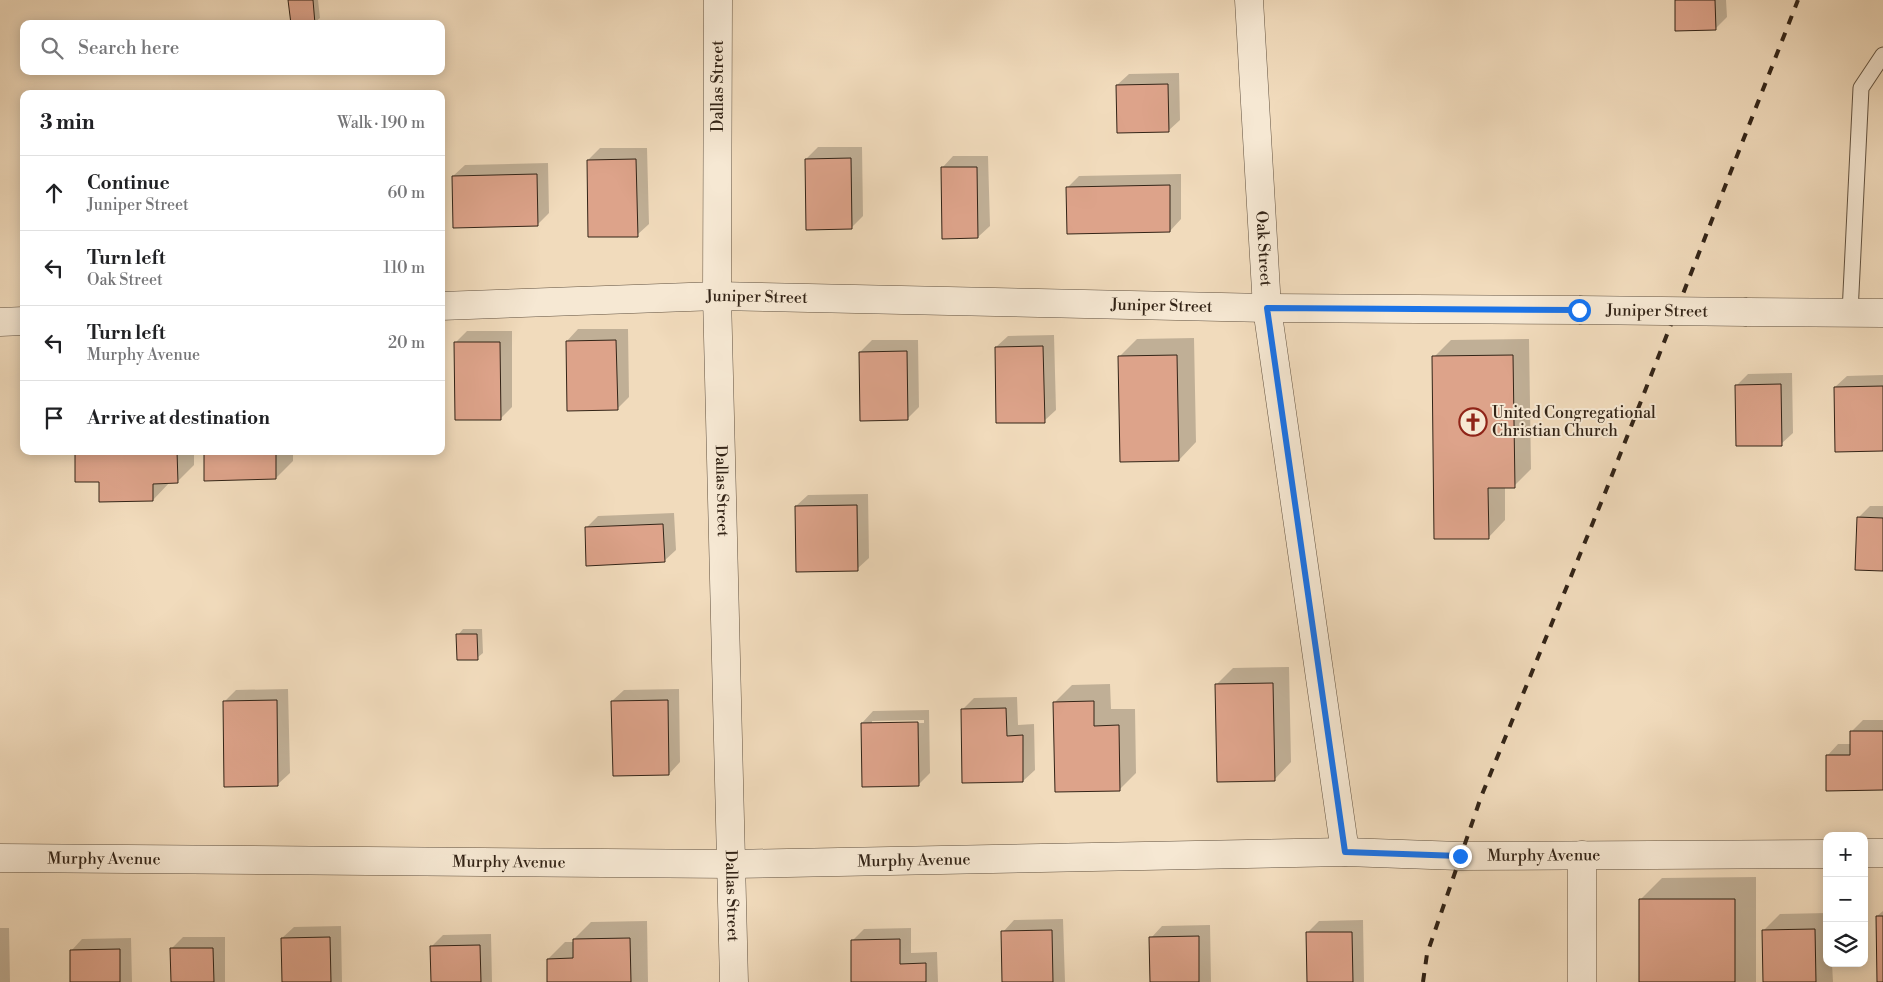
<!DOCTYPE html>
<html lang="en">
<head>
<meta charset="utf-8">
<style>
  :root { --surface:#fff; --page:#f6f6f6; --text:#202124; --muted:#757577; --line:#e0e0e0 }
  body { margin:0; font-family:"Libre Bodoni",serif; background:var(--page); color:var(--text) }
  .controls { position:absolute; right:15px; bottom:15px; display:grid; overflow:hidden; border-radius:10px; box-shadow:0 2px 12px #0003 }
  .controls button { width:45px; height:45px; display:grid; place-items:center; padding:0; border:0; border-bottom:1px solid var(--line); background:var(--surface); color:var(--text); font:25px sans-serif }
  .stop { position:absolute; width:15px; height:15px; margin:-11px; border:4px solid #1a73e8; border-radius:50%; background:#fff }
  .stop.end { background:#1a73e8; border-color:#fff; box-shadow:0 1px 5px #0008 }
  .list { margin:0; padding:0; list-style:none }
  h2 { display:flex; justify-content:space-between; align-items:center; height:65px; margin:0; padding:0 20px; font-size:21px }
  h2 small { font-size:16px; font-weight:400; color:var(--muted) }
  .list li { display:grid; grid-template-columns:32px 1fr auto; gap:15px; align-items:center; box-sizing:border-box; height:75px; padding:0 20px; border-top:1px solid var(--line) }
  .list b { display:block; font-size:19px; white-space:nowrap }
  .list p { margin:0; font-size:16px; white-space:nowrap; color:var(--muted) }
  .list em { font-size:16px; font-style:normal; color:var(--muted) }
  .icon { flex:none; width:28px; height:28px; fill:none; stroke:currentColor; stroke-width:2; stroke-linecap:round; stroke-linejoin:round }
  .map { position:relative; flex:none; width:1883px; height:982px; overflow:hidden }
  .search { position:absolute; background:var(--surface); box-shadow:0 2px 12px #0003; left:20px; top:20px; width:425px; height:55px; display:flex; align-items:center; gap:12px; box-sizing:border-box; padding:0 18px; border-radius:10px; color:var(--muted); font-size:19px }
  .panel { position:absolute; background:var(--surface); box-shadow:0 2px 12px #0003; left:20px; top:90px; width:425px; height:365px; border-radius:10px }
  .map>svg:first-child { display:block }
  .shadow { fill:#0003; fill-rule:evenodd }
  .building { fill:#dda38a; stroke:#332417 }
  .lines { fill:none; stroke-linecap:round; stroke-linejoin:round }
  .service-casing { stroke:#625240; stroke-width:17 }
  .minor-casing { stroke:#625240; stroke-width:29 }
  .tertiary-casing { stroke:#625240; stroke-width:29 }
  .service { stroke:#f6e8d3; stroke-width:15 }
  .minor { stroke:#f6e8d3; stroke-width:28 }
  .tertiary { stroke:#f6e8d3; stroke-width:28 }
  .rail { stroke:#332417; stroke-width:4; stroke-dasharray:9 9; stroke-linecap:butt }
  .minor-bridge-casing { stroke:#625240; stroke-width:29; stroke-linecap:butt }
  .minor-bridge { stroke:#f6e8d3; stroke-width:28 }
  .route { stroke:#1a73e8; stroke-width:6 }
  .labels { text-anchor:middle; dominant-baseline:central; stroke-width:4; stroke-linejoin:round; paint-order:stroke }
  .street-label { font-size:16px; fill:#332417; stroke:#f6e8d3 }
  .poi-label { font-size:16px; fill:#332417; stroke:#f6e8d3; text-anchor:start }
</style>
</head>
<body>
<div class="map">
<svg width="1883" height="982" viewBox="0 0 1883 982">
  <rect width="100%" height="100%" fill="#f1dbbc"/>
  <filter id="stains"><feTurbulence type="fractalNoise" baseFrequency=".004" numOctaves="4"/><feColorMatrix values="0 0 0 0 .2 0 0 0 0 .09 0 0 0 0 .02 0 0 0 .5 -.17"/></filter>
  <radialGradient id="worn" r=".72"><stop offset=".6" stop-color="#630" stop-opacity="0"/><stop offset="1" stop-color="#630" stop-opacity=".3"/></radialGradient>
  <path class="shadow" d="M 290,0 L 318,0 L 320,18 L 314,23 Z
    M 1676,0 L 1726,0 L 1727,17 L 1715,29 Z
    M 1179,73 L 1180,120 L 1168,131 L 1117,85 L 1129,74 Z
    M 818,147 L 862,147 L 863,216 L 851,228 L 806,159 Z
    M 600,148 L 647,148 L 649,224 L 637,235 L 588,160 Z
    M 953,156 L 988,156 L 990,226 L 978,237 L 942,168 Z
    M 548,163 L 549,213 L 537,225 L 453,176 L 465,165 Z
    M 1181,174 L 1181,219 L 1170,231 L 1067,188 L 1079,176 Z
    M 578,329 L 628,329 L 629,397 L 617,409 L 567,341 Z
    M 467,331 L 512,331 L 512,407 L 501,418 L 455,343 Z
    M 1054,335 L 1056,410 L 1044,421 L 996,347 L 1008,336 Z
    M 1194,338 L 1196,442 L 1179,460 L 1120,356 L 1137,339 Z
    M 1529,339 L 1531,469 L 1514,486 L 1505,487 L 1505,520 L 1488,538 L 1434,357 L 1451,340 Z
    M 872,340 L 918,340 L 919,407 L 907,419 L 860,352 Z
    M 1792,373 L 1793,433 L 1781,444 L 1737,385 L 1748,374 Z
    M 1883,375 L 1883,450 L 1835,387 L 1847,376 Z
    M 76,451 L 194,451 L 194,465 L 177,482 L 170,482 L 153,500 L 100,481 Z
    M 205,451 L 293,451 L 293,461 L 276,478 Z
    M 868,494 L 869,558 L 857,569 L 796,506 L 808,495 Z
    M 1870,506 L 1883,506 L 1883,570 L 1858,518 Z
    M 674,513 L 676,550 L 664,561 L 586,528 L 598,516 Z
    M 463,629 L 482,629 L 483,653 L 477,658 L 458,635 Z
    M 1289,667 L 1291,762 L 1274,780 L 1216,685 L 1233,668 Z
    M 1110,684 L 1111,709 L 1135,709 L 1136,773 L 1119,790 L 1055,702 L 1072,685 Z
    M 288,689 L 290,773 L 278,784 L 224,702 L 236,690 Z
    M 679,689 L 680,762 L 669,774 L 612,701 L 624,690 Z
    M 1017,697 L 1018,725 L 1034,724 L 1035,770 L 1023,781 L 962,710 L 974,698 Z
    M 929,710 L 930,773 L 919,784 L 862,723 L 873,711 ZM 924,720 L 924,723 L 872,724 L 872,721 Z
    M 1863,720 L 1883,720 L 1883,789 L 1827,756 L 1838,744 L 1851,744 L 1851,732 Z
    M 1756,877 L 1756,982 L 1641,982 L 1641,899 L 1662,878 Z
    M 1883,911 L 1883,982 L 1878,982 L 1877,916 Z
    M 1827,913 L 1827,963 L 1832,963 L 1833,982 L 1764,982 L 1763,931 L 1780,914 Z
    M 1063,919 L 1065,982 L 1004,982 L 1003,932 L 1014,920 Z
    M 1363,920 L 1364,982 L 1308,982 L 1307,933 L 1319,921 Z
    M 647,921 L 648,982 L 548,982 L 548,959 L 565,942 L 574,942 L 574,939 L 591,922 Z
    M 1210,925 L 1211,982 L 1151,982 L 1151,938 L 1162,926 Z
    M 341,926 L 342,982 L 283,982 L 282,938 L 294,927 Z
    M 0,928 L 9,928 L 10,982 L 0,982 Z
    M 911,928 L 911,953 L 937,952 L 938,982 L 853,982 L 852,941 L 864,929 Z
    M 491,934 L 492,982 L 432,982 L 431,947 L 443,935 Z
    M 183,937 L 225,937 L 225,982 L 172,982 L 171,949 Z
    M 131,938 L 132,982 L 71,982 L 71,951 L 82,939 Z"/>
  <path class="building" d="M 288,0 L 313,0 L 315,24 L 291,24 Z
    M 1675,0 L 1715,0 L 1716,30 L 1675,31 Z
    M 1168,84 L 1169,132 L 1117,133 L 1116,85 Z
    M 851,158 L 852,229 L 806,230 L 805,159 Z
    M 636,159 L 638,237 L 588,237 L 587,160 Z
    M 941,167 L 977,167 L 978,238 L 942,239 Z
    M 537,174 L 538,226 L 453,228 L 452,176 Z
    M 1170,185 L 1170,232 L 1067,234 L 1066,187 Z
    M 616,340 L 618,410 L 567,411 L 566,341 Z
    M 454,342 L 500,342 L 501,420 L 455,420 Z
    M 1043,346 L 1045,423 L 996,423 L 995,347 Z
    M 907,351 L 908,420 L 860,421 L 859,352 Z
    M 1177,355 L 1179,461 L 1120,462 L 1118,356 Z
    M 1513,355 L 1515,488 L 1488,488 L 1489,539 L 1434,539 L 1432,356 Z
    M 1781,384 L 1782,446 L 1736,446 L 1735,385 Z
    M 1883,386 L 1883,451 L 1835,452 L 1834,387 Z
    M 75,451 L 177,451 L 178,483 L 153,484 L 153,501 L 99,502 L 99,482 L 75,482 Z
    M 204,451 L 276,451 L 276,479 L 204,481 Z
    M 857,505 L 858,571 L 796,572 L 795,506 Z
    M 1857,517 L 1883,518 L 1883,571 L 1855,570 Z
    M 663,524 L 665,562 L 586,566 L 585,527 Z
    M 456,634 L 477,634 L 478,660 L 457,660 Z
    M 1273,683 L 1275,781 L 1217,782 L 1215,684 Z
    M 277,700 L 278,786 L 224,787 L 223,701 Z
    M 668,700 L 669,775 L 613,776 L 611,701 Z
    M 1094,701 L 1094,726 L 1119,725 L 1120,791 L 1055,792 L 1053,702 Z
    M 1006,708 L 1007,736 L 1023,735 L 1023,782 L 962,783 L 961,709 Z
    M 918,722 L 919,786 L 862,787 L 861,723 Z
    M 1850,731 L 1883,731 L 1883,790 L 1826,791 L 1826,755 L 1850,755 Z
    M 1639,899 L 1735,899 L 1735,982 L 1639,982 Z
    M 1876,916 L 1883,916 L 1883,982 L 1877,982 Z
    M 1815,929 L 1816,982 L 1763,982 L 1762,930 Z
    M 1052,930 L 1053,982 L 1002,982 L 1001,931 Z
    M 1306,932 L 1352,932 L 1353,982 L 1307,982 Z
    M 1199,936 L 1199,982 L 1150,982 L 1149,937 Z
    M 330,937 L 331,982 L 282,982 L 281,938 Z
    M 630,938 L 631,982 L 547,982 L 547,959 L 573,958 L 573,939 Z
    M 900,939 L 900,964 L 926,963 L 926,982 L 851,982 L 851,940 Z
    M 480,945 L 481,982 L 431,982 L 430,946 Z
    M 170,948 L 213,948 L 214,982 L 171,982 Z
    M 120,949 L 120,982 L 70,982 L 70,950 Z"/>
  <g class="lines">
    <g class="service-casing">
      <path id="service" d="M 1850,313 L 1861,88 L 1883,55"/>
    </g>
    <g class="minor-casing">
      <g id="minor">
        <path id="s1" d="M 1249,0 L 1267,308 L 1345,852"/>
        <path id="s2" d="M 441,306 L 717,296 L 1267,308 L 1579,310"/>
        <path d="M 1747,312 L 1883,313"/>
        <path d="M 0,322 L 24,321"/>
        <path d="M 1864,853 L 1883,853"/>
        <path id="s3" d="M 0,858 L 732,864 L 1345,852 L 1460,856 L 1827,854"/>
        <path d="M 1582,982 L 1582,855"/>
      </g>
    </g>
    <g class="tertiary-casing">
      <g id="tertiary">
        <path id="s4" d="M 718,0 L 717,296 L 734,982"/>
      </g>
    </g>
    <use href="#service" class="service"/>
    <use href="#minor" class="minor"/>
    <use href="#tertiary" class="tertiary"/>
    <path class="rail" d="M 1423,982 L 1427,954 L 1481,797 L 1605,493 L 1798,0"/>
    <g class="minor-bridge-casing">
      <g id="minor-bridge">
        <path id="s5" d="M 1579,310 L 1747,312"/>
      </g>
    </g>
    <use href="#minor-bridge" class="minor-bridge"/>
  </g>
  <g class="lines">
    <path class="route" d="M 1460,856 L 1345,852 L 1267,308 L 1579,310"/>
  </g>
  <defs>
    <g id="church-ring" transform="scale(1.4375)"><circle r="9.5" fill="#f6e8d3" stroke="#8f2418" stroke-width="1.5"/><path d="M-1.2-6h2.4v3.5h3.3v2.4h-3.3V6h-2.4V-.1h-3.3v-2.4h3.3Z" fill="#8f2418"/></g>
  </defs>
  <g fill-rule="evenodd">
    <use href="#church-ring" x="1473" y="422"/>
  </g>
  <g class="labels">
    <g class="street-label">
      <text transform="translate(718 86) rotate(-90)">Dallas Street</text>
      <text stroke="none"><textPath href="#s1" startOffset="249">Oak Street</textPath></text>
      <text stroke="none"><textPath href="#s2" startOffset="316">Juniper Street</textPath></text>
      <text stroke="none"><textPath href="#s2" startOffset="721">Juniper Street</textPath></text>
      <text stroke="none"><textPath href="#s5" startOffset="78">Juniper Street</textPath></text>
      <text stroke="none"><textPath href="#s4" startOffset="491">Dallas Street</textPath></text>
      <text stroke="none"><textPath href="#s3" startOffset="1544">Murphy Avenue</textPath></text>
      <text stroke="none"><textPath href="#s3" startOffset="104">Murphy Avenue</textPath></text>
      <text stroke="none"><textPath href="#s3" startOffset="914">Murphy Avenue</textPath></text>
      <text stroke="none"><textPath href="#s3" startOffset="509">Murphy Avenue</textPath></text>
      <text stroke="none"><textPath href="#s4" startOffset="896">Dallas Street</textPath></text>
    </g>
    <g class="poi-label">
      <text x="1492" y="413">United Congregational<tspan x="1492" dy="18">Christian Church</tspan></text>
    </g>
  </g>
  <rect width="100%" height="100%" filter="url(#stains)"/>
  <rect width="100%" height="100%" fill="url(#worn)"/>
</svg>
<div class="controls">
<button>+</button>
<button>−</button>
<button><svg class="icon" aria-label="layers" viewBox="0 0 24 24"><path d="M12 4l9 5-9 5-9-5zM3 14l9 5 9-5"/></svg></button>
</div>
<div class="stop" style="left:1579px;top:310px"></div>
<div class="stop end" style="left:1460px;top:856px"></div>
<div class="search"><svg class="icon" aria-label="search" viewBox="0 0 24 24"><circle cx="10" cy="10" r="6"/><path d="M15 15l6 6"/></svg>Search here</div>
<section class="panel">
<h2>3 min<small>Walk · 190 m</small></h2>
<ul class="list">
<li><svg class="icon" aria-label="ahead" viewBox="0 0 24 24"><path d="M12 20V5M6 11l6-6 6 6"/></svg><div><b>Continue</b><p>Juniper Street</p></div><em>60 m</em></li>
<li><svg class="icon" aria-label="left" viewBox="0 0 24 24"><path d="M17 20v-9H6M10 6l-5 5 5 5"/></svg><div><b>Turn left</b><p>Oak Street</p></div><em>110 m</em></li>
<li><svg class="icon" aria-label="left" viewBox="0 0 24 24"><path d="M17 20v-9H6M10 6l-5 5 5 5"/></svg><div><b>Turn left</b><p>Murphy Avenue</p></div><em>20 m</em></li>
<li><svg class="icon" aria-label="arrive" viewBox="0 0 24 24"><path d="M6 21V4h12l-3 4 3 4H6"/></svg><div><b>Arrive at destination</b></div></li>
</ul>
</section>
</div>
</body>
</html>
